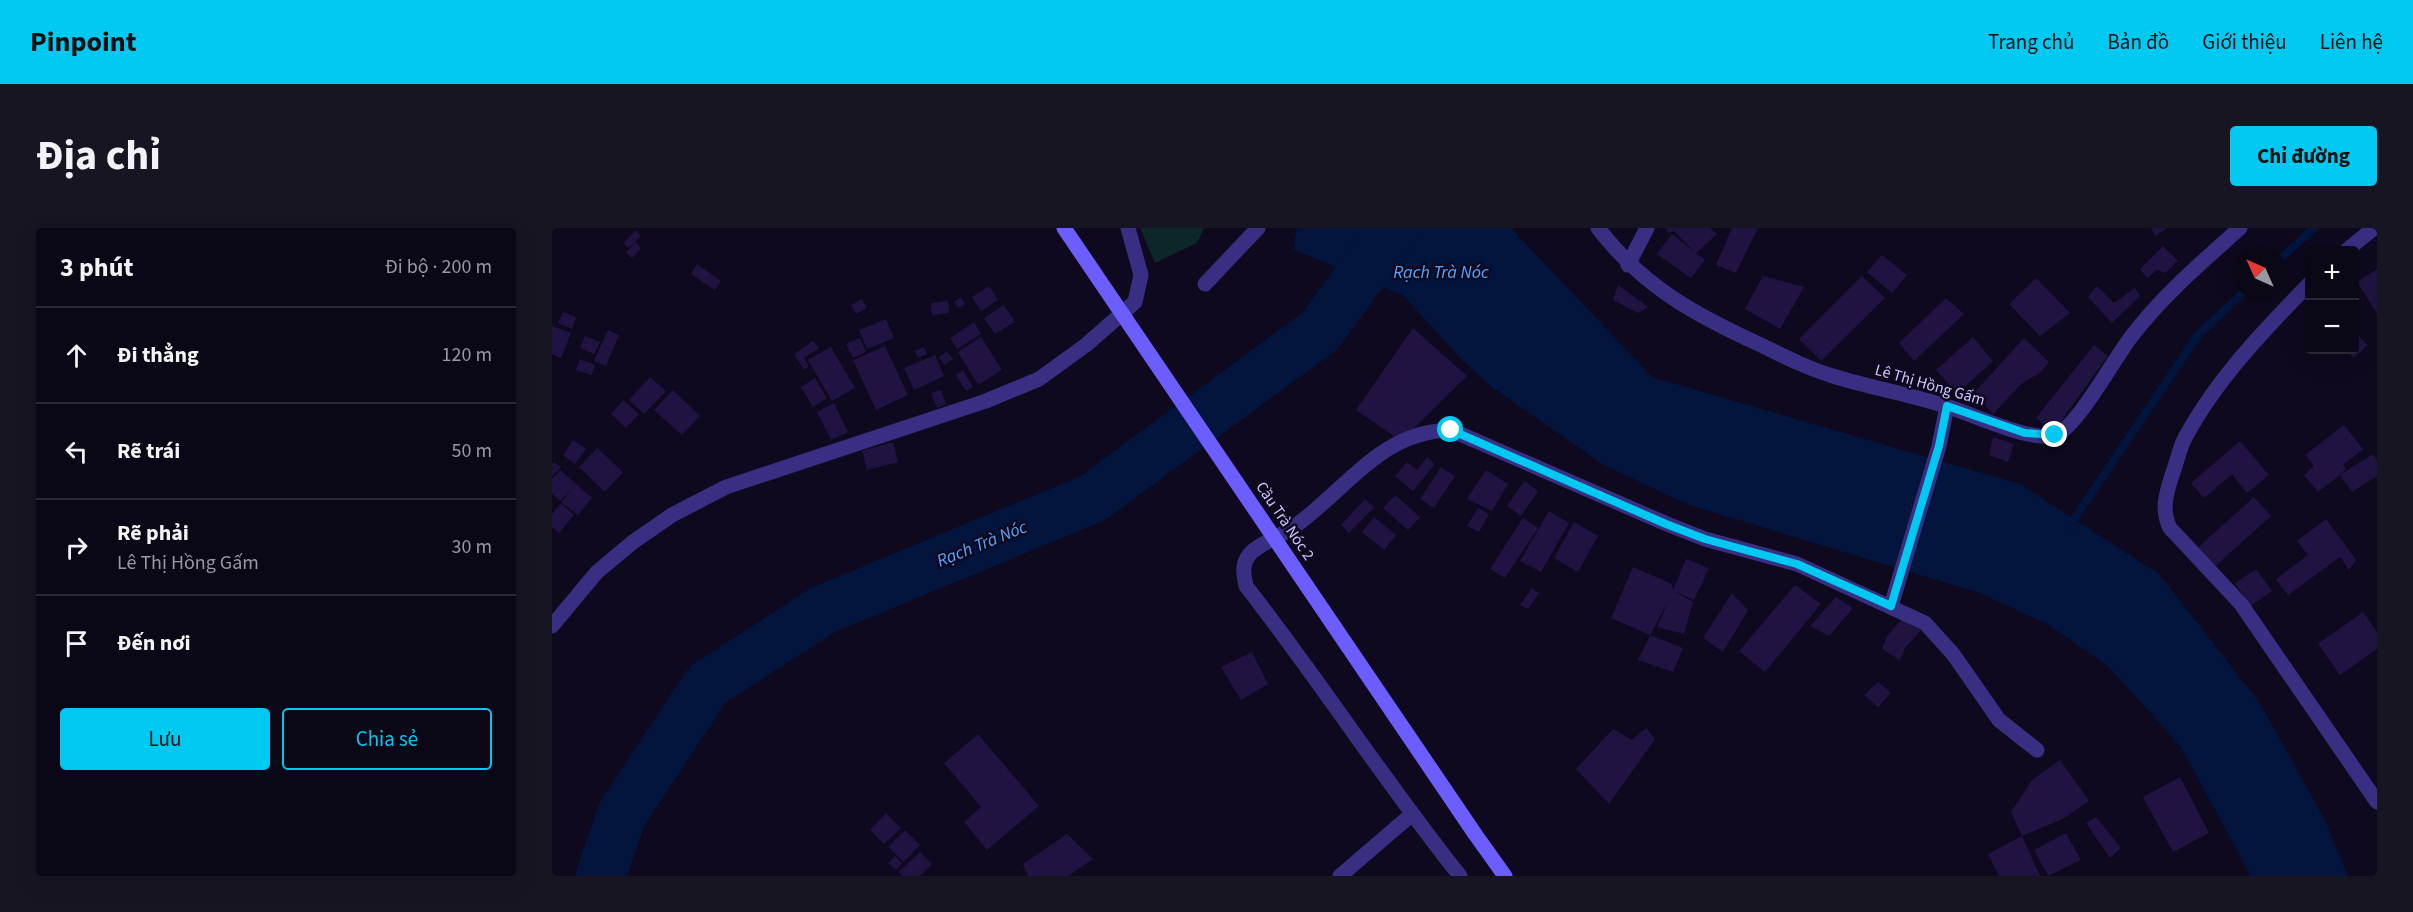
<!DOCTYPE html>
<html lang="vi">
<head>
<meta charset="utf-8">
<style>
  :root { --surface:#0a0716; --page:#181523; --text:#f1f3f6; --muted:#9999a1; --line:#2a2835; --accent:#00c9f1 }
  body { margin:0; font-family:"Source Sans 3",sans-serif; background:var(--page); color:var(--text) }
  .controls { position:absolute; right:18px; top:18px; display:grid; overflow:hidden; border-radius:6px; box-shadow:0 6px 24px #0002 }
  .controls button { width:54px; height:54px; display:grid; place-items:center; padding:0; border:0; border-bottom:2px solid var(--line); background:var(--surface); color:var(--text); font:30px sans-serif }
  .compass { position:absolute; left:1681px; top:18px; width:54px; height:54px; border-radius:50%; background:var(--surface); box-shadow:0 6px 24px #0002; rotate:315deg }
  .stop { position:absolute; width:18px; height:18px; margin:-14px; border:4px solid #00c9f1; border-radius:50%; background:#fff }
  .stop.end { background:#00c9f1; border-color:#fff; box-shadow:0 2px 6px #0008 }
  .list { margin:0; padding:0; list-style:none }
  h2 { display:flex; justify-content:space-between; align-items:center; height:78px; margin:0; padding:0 24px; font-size:26px }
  h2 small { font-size:20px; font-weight:400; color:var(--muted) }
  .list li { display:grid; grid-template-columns:39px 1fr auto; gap:18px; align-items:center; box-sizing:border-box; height:96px; padding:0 24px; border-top:2px solid var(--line) }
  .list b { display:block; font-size:22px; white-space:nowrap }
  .list p { margin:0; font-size:20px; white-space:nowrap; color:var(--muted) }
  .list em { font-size:20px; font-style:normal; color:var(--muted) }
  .actions { display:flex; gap:12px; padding:18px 24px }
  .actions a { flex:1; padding:14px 0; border:2px solid var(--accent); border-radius:6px; text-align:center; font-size:21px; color:var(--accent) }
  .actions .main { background:var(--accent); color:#111 }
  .icon { flex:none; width:33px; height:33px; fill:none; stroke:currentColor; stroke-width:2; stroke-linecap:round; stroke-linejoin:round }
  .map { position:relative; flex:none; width:1825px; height:648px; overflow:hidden; border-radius:6px }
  header { display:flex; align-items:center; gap:36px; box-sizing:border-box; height:84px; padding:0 30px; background:var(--accent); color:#111 }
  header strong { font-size:28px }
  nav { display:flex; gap:33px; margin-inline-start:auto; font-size:21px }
  .intro { display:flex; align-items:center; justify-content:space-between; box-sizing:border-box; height:144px; padding:0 36px }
  h1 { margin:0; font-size:42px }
  .button { padding:15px 27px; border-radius:6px; background:var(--accent); color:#111; font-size:21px; font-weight:700 }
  main { display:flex; gap:36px; padding:0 36px }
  aside { flex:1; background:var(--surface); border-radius:6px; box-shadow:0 6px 24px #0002 }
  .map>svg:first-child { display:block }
  .green { fill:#0c2728 }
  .water { fill:#03153d }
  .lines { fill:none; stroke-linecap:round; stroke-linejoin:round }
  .stream { stroke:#03153d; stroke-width:8 }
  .river { stroke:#03153d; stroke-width:50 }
  .building { fill:#201341 }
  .minor { stroke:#382f82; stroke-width:15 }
  .secondary { stroke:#6c5dff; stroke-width:15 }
  .secondary-bridge { stroke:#6c5dff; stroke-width:15 }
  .route { stroke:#00c9f1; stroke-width:8 }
  .labels { text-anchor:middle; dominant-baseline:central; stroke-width:5; stroke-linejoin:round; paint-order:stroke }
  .street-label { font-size:16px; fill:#d0c6ff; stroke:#0e091e }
  .water-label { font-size:18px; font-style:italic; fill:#54a5ff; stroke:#0e091e }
</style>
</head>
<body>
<header>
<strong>Pinpoint</strong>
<nav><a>Trang chủ</a><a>Bản đồ</a><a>Giới thiệu</a><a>Liên hệ</a></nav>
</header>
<div class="intro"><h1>Địa chỉ</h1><a class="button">Chỉ đường</a></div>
<main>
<aside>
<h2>3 phút<small>Đi bộ · 200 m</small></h2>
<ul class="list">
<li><svg class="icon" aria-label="ahead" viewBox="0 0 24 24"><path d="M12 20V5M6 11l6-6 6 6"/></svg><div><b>Đi thẳng</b></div><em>120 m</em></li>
<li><svg class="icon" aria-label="left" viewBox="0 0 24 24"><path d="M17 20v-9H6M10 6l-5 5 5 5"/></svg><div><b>Rẽ trái</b></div><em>50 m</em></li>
<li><svg class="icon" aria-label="right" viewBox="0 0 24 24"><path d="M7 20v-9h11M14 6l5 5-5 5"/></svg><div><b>Rẽ phải</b><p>Lê Thị Hồng Gấm</p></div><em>30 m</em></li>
<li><svg class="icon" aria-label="arrive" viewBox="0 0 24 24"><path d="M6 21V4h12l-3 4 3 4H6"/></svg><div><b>Đến nơi</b></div></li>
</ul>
<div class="actions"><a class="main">Lưu</a><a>Chia sẻ</a></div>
</aside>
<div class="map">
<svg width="1825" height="648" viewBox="0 0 1825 648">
  <rect width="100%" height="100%" fill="#0e091e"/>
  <path class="green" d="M 588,0 L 652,0 L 645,15 L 603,35 Z"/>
  <path class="water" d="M 745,0 L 959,0 L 1100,149 L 1468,256 L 1607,346 L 1708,475 L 1773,592 L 1796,648 L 1699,648 L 1629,519 L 1556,438 L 1495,396 L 1428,365 L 1137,277 L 1052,237 L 941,160 L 909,131 L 852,68 L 741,21 Z"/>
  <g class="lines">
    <path class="stream" d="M 1726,33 L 1762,0
      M 1517,299 L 1646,107 L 1693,63"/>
    <path class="river" d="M 49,648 L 70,586 L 155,457 L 271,382 L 541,270 L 768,103 L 843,0"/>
  </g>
  <path class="building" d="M 1114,0 L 1158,0 L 1165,6 L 1144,25 L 1153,32 L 1139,50 L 1105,26 L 1120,6 L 1143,24 L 1122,3 L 1116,5 Z
    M 1180,0 L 1206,0 L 1184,45 L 1164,37 Z
    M 1599,0 L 1615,0 L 1604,8 Z
    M 84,2 L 89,8 L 76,20 L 71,15 Z
    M 83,14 L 89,20 L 80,30 L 74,25 Z
    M 1611,18 L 1626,33 L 1613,45 L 1605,42 L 1595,50 L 1588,41 Z
    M 1330,27 L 1355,47 L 1340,65 L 1315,44 Z
    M 145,36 L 169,53 L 163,62 L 139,46 Z
    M 1825,41 L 1825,86 L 1805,54 Z
    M 1211,48 L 1252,59 L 1228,101 L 1193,81 Z
    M 1310,48 L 1333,70 L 1269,133 L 1247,111 Z
    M 1484,50 L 1518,85 L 1488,108 L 1457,76 Z
    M 1066,57 L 1096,79 L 1086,85 L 1061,72 Z
    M 437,58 L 446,72 L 429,83 L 420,69 Z
    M 1545,58 L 1562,75 L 1583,60 L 1588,68 L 1560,95 L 1536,69 Z
    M 409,69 L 413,76 L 406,80 L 402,74 Z
    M 1394,70 L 1412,86 L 1362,133 L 1347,115 Z
    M 310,71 L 315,80 L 304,86 L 299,77 Z
    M 396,73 L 397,85 L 380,87 L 379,75 Z
    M 452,77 L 463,94 L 443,106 L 432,90 Z
    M 11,84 L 24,89 L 20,101 L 6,95 Z
    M 334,91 L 342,110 L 315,121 L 307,102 Z
    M 422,94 L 429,106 L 405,121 L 398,110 Z
    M 0,98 L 19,105 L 9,130 L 0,126 Z
    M 861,100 L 915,148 L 849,213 L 804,182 Z
    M 56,102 L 67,107 L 54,138 L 42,133 Z
    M 1802,103 L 1816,117 L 1802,130 L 1793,122 L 1802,122 Z
    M 33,108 L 48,114 L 42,126 L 28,120 Z
    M 429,109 L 450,142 L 426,157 L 406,124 Z
    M 1421,109 L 1441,133 L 1405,166 L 1384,142 Z
    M 308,110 L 314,124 L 301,130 L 294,116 Z
    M 1472,110 L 1497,134 L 1488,145 L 1470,155 L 1441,186 L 1422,165 Z
    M 261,113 L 267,120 L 252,130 L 257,138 L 252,142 L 242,126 Z
    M 1542,117 L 1556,128 L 1501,204 L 1484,190 Z
    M 333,118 L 356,167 L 324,182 L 301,132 Z
    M 279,119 L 303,160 L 280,173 L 256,132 Z
    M 372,119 L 375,126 L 366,130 L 363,123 Z
    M 395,124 L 401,131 L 392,137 L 387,129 Z
    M 383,127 L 392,148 L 362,162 L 352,140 Z
    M 28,131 L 43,137 L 40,147 L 24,142 Z
    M 411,142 L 421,159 L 414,163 L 404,147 Z
    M 98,149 L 114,163 L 92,186 L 77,172 Z
    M 263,150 L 275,170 L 261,179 L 249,159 Z
    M 121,162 L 148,188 L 130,207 L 102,182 Z
    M 389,162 L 394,176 L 385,180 L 379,165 Z
    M 71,172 L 87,186 L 74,200 L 59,186 Z
    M 282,175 L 296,204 L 279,212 L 265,184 Z
    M 1792,197 L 1811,221 L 1791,237 L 1794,241 L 1788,247 L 1821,226 L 1825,233 L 1825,248 L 1800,264 L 1788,247 L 1766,264 L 1752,247 L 1762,238 L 1753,227 Z
    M 1441,209 L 1462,216 L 1456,234 L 1437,227 Z
    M 21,212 L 34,221 L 23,236 L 11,227 Z
    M 1688,213 L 1717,247 L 1695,265 L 1680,246 L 1652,270 L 1639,255 Z
    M 341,214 L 346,234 L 315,242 L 310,223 Z
    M 45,220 L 71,244 L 53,264 L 27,239 Z
    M 875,229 L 883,236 L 861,263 L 843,248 L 855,234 L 865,242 Z
    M 2,234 L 9,239 L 0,248 L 0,236 Z
    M 889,239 L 903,248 L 882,280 L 868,271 Z
    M 8,242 L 40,270 L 26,287 L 9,274 L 21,260 L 8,273 L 0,265 L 0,251 Z
    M 934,242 L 956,256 L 940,283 L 915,271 Z
    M 972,253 L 986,263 L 969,288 L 955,278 Z
    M 843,267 L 868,289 L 856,302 L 831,280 Z
    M 1702,269 L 1719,288 L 1659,342 L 1642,323 Z
    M 813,271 L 822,279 L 797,305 L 789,297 Z
    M 9,275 L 22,287 L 7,305 L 0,299 L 0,286 Z
    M 926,280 L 937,286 L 927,304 L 915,298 Z
    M 997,283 L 1017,295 L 989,344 L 968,333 Z
    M 822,289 L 844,307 L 832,322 L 810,304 Z
    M 971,290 L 986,300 L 953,350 L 938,341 Z
    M 1774,291 L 1804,332 L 1797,342 L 1788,329 L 1736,367 L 1724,351 L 1756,327 L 1745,313 Z
    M 1022,294 L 1046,308 L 1026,344 L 1002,330 Z
    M 1134,331 L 1157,340 L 1142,372 L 1119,362 L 1141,374 L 1132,406 L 1105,399 L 1117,372 L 1098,407 L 1131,420 L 1121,444 L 1086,432 L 1098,407 L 1059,390 L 1081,339 L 1120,356 L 1121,362 Z
    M 1704,341 L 1720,363 L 1699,378 L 1683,355 Z
    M 1243,357 L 1269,376 L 1213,444 L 1187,423 Z
    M 980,360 L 987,365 L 976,381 L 968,377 Z
    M 1180,365 L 1196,382 L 1171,424 L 1151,410 Z
    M 1284,369 L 1301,380 L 1277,408 L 1258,398 Z
    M 1811,384 L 1825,404 L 1825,421 L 1788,447 L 1766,416 Z
    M 1350,391 L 1370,401 L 1353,420 L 1348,432 L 1330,421 L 1335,408 Z
    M 700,424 L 716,456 L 689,472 L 669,439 Z
    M 1326,454 L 1339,465 L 1326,479 L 1312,467 Z
    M 1094,500 L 1103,511 L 1057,576 L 1024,541 L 1061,501 L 1080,512 Z
    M 426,506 L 487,578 L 435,622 L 412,594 L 429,579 L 392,535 Z
    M 1508,532 L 1537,573 L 1511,591 L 1470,608 L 1488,648 L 1447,648 L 1436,626 L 1470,608 L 1459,584 L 1480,552 Z
    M 1628,549 L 1657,605 L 1621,624 L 1591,569 Z
    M 334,585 L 349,600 L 332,616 L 318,602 Z
    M 1544,589 L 1569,620 L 1558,630 L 1534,595 Z
    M 353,602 L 368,617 L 352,634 L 336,619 Z
    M 1514,605 L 1529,632 L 1496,648 L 1482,622 Z
    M 515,606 L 541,631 L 516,648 L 476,648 L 471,636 Z
    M 368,624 L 380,636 L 368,648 L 351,648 L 347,644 Z
    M 343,628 L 350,635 L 344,642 L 336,635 Z"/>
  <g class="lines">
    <path class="minor" d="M 1046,0 C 1090,58 1143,87 1209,117 C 1233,129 1257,141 1284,149 C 1321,160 1360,167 1397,179 C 1420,186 1485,217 1506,206 C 1528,194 1562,131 1579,109 C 1610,68 1650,34 1688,0
      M 1795,22 L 1822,0
      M 1076,37 L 1095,0
      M 1758,55 C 1712,102 1665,151 1634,208 C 1627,220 1625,235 1620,247 C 1614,266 1609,282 1618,300 L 1689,376 L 1825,574
      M 653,56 L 706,0
      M 1339,378 L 1387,218 L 1395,178
      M 0,398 L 45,344 L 81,314 L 120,287 L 174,259 L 434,173 L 487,151 L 534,117 L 583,74 L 589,47 L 576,0
      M 788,648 L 859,587
      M 908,648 C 833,554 768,453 694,358 C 692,347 689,337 697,327 C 707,315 730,308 743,298 C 795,261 829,203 899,202 L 1115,296 L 1153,311 L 1245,336 L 1373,395 L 1401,426 L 1447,492 L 1485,522"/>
    <path class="secondary" d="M 923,606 L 953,648"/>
    <path class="secondary-bridge" d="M 512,0 L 923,606"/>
  </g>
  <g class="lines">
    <path class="route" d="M 899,202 L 1114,296 L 1153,311 L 1245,336 L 1339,378 L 1387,218 L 1395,178 L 1473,205 L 1503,207"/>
  </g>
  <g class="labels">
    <g class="street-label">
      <text transform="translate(1378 157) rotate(16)">Lê Thị Hồng Gấm</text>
      <text transform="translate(733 293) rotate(56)">Cầu Trà Nóc 2</text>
    </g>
    <g class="water-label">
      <text x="889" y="44">Rạch Trà Nóc</text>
      <text transform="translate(430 316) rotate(-22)">Rạch Trà Nóc</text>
    </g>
  </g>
</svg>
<div class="controls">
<button>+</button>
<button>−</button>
</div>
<svg class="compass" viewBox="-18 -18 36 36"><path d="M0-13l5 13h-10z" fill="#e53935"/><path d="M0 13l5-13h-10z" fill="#9999a1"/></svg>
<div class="stop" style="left:899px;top:202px"></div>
<div class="stop end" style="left:1503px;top:207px"></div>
</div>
</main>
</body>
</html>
